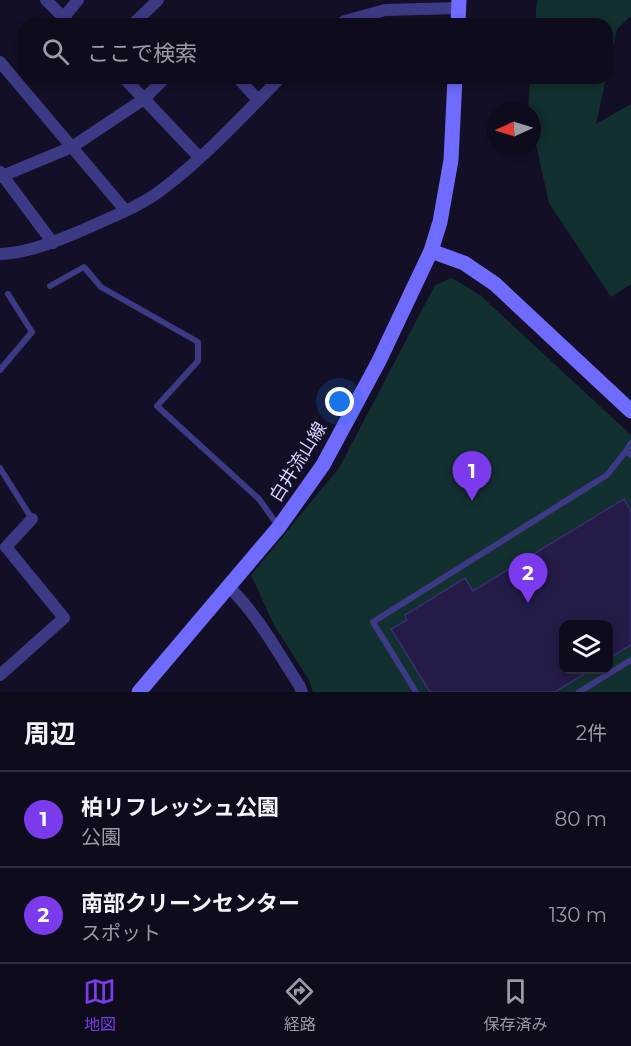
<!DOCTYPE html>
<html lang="ja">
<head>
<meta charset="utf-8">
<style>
  :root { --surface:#0e0b1c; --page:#171425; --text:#f1f3f6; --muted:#9b9ba3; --line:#2e2b3b; --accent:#7c3aed }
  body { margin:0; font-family:Montserrat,"Noto Sans JP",sans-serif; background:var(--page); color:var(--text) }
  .controls { position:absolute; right:18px; bottom:18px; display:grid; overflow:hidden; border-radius:12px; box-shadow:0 3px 9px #0003 }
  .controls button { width:54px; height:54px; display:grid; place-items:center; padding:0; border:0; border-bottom:2px solid var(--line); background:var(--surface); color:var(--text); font:30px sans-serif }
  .compass { position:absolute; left:487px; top:102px; width:54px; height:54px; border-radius:50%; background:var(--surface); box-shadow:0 3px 9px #0003; rotate:266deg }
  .you { position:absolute; left:340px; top:402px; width:21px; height:21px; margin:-15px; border:4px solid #fff; border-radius:50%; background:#1a73e8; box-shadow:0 0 0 9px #1a73e833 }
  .badge { display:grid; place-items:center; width:39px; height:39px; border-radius:50%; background:var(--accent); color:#fff; font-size:20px; font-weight:700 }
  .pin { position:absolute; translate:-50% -50px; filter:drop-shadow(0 2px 3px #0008) }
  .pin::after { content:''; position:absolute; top:32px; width:21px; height:18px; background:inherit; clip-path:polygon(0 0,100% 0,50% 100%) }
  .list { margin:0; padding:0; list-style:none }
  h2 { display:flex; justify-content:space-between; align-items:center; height:78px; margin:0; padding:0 24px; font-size:26px }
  h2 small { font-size:20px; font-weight:400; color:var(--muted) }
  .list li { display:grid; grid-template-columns:39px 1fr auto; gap:18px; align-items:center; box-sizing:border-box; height:96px; padding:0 24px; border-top:2px solid var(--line) }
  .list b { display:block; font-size:22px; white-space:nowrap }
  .list p { margin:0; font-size:20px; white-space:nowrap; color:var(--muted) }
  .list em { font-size:20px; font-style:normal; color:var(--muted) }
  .icon { flex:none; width:33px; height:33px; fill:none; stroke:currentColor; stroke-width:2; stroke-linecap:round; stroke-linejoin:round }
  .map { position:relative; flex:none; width:631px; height:692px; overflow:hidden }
  .search { position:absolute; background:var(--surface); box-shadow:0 3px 9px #0003; left:18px; right:18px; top:18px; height:66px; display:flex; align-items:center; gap:15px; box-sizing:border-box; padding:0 21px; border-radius:18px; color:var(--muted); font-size:22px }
  .sheet { height:270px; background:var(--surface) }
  nav { display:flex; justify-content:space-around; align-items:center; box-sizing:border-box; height:84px; border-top:2px solid var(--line); background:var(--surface); font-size:16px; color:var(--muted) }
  nav a { display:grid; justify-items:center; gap:3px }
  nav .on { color:var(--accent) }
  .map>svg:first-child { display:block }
  .green { fill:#12302f; fill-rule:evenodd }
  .building { fill:#241b47; stroke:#3b2d73; stroke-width:1.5 }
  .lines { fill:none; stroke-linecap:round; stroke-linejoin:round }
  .lane { stroke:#3d3a85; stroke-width:6 }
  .street { stroke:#3d3a85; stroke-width:12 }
  .secondary { stroke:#6f6bff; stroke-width:15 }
  .labels { text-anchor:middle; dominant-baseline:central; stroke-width:6; stroke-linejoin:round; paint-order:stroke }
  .street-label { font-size:18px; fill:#d9d4ff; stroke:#130f26 }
</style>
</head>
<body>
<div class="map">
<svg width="631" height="692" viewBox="0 0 631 692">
  <rect width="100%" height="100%" fill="#130f26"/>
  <path class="green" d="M 537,0 L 631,0 L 631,16 L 617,29 L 607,73 L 607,24 L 535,24 Z
    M 530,78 L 606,78 L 596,124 L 631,104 L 631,284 L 611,297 L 549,203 L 532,127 L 532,111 L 528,111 Z
    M 452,278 L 480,295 L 631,435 L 631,692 L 313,692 L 309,680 L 274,625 L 251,575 L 339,468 L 435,285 ZM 564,624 L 608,624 L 608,670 L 564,670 Z"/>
  <path class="building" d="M 624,499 L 631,511 L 631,645 L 608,659 L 608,624 L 564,624 L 564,670 L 591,670 L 555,692 L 430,692 L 391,629 L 407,620 L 405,615 L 465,578 L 473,591 Z"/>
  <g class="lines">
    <path class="lane" d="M 50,286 L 84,267 L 101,287 L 198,342 L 198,361 L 157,406 L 259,499 L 279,527
      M 0,370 L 32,332 L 8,294
      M 631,443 L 626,451 L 631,455
      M 0,468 L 32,519
      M 416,692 L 373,622 L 607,475 L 626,451
      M 579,692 L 631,660"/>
    <path class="street" d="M 46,0 L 70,24
      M 64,17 L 78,0
      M 133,24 L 158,0
      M 340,24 L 345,21 L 385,10 L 458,8
      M 0,62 L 125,210
      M 124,78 L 200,158
      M 238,78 L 258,100
      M 0,172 L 53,243
      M 0,177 L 72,147 L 144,99 L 165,78
      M 0,254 C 29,253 56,241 83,230 C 108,218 137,208 160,191 C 204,158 242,117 280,78
      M 228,586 C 257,614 277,651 299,685 L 302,692
      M 0,675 L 64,618 L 6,547 L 32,519"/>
    <path class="secondary" d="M 458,24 L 459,0
      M 431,251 L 464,263 L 495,284 L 631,411
      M 139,692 L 279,527 L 323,465 L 379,361 L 431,251 L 440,222 L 451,160 L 455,78"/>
  </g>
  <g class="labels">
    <g class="street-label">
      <text transform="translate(298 462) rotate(-58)">白井流山線</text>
    </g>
  </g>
</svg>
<div class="controls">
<button><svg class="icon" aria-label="layers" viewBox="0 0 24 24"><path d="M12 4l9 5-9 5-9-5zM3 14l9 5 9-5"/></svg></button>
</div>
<svg class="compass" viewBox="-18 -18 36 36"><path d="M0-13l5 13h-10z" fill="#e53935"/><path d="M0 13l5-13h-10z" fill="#9b9ba3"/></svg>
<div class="you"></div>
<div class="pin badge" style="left:472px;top:501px">1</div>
<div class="pin badge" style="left:528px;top:603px">2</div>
<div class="search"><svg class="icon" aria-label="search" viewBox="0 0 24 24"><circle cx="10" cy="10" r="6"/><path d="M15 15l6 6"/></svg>ここで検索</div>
</div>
<section class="sheet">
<h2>周辺<small>2件</small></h2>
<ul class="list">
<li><span class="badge">1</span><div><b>柏リフレッシュ公園</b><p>公園</p></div><em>80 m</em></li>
<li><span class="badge">2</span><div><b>南部クリーンセンター</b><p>スポット</p></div><em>130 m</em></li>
</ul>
</section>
<nav>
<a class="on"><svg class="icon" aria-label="map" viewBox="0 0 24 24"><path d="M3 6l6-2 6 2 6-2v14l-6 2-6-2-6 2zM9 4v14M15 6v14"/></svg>地図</a>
<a><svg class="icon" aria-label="directions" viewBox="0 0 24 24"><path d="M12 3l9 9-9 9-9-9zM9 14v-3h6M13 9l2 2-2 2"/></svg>経路</a>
<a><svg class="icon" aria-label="saved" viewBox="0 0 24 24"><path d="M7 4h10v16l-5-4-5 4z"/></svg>保存済み</a>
</nav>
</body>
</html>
